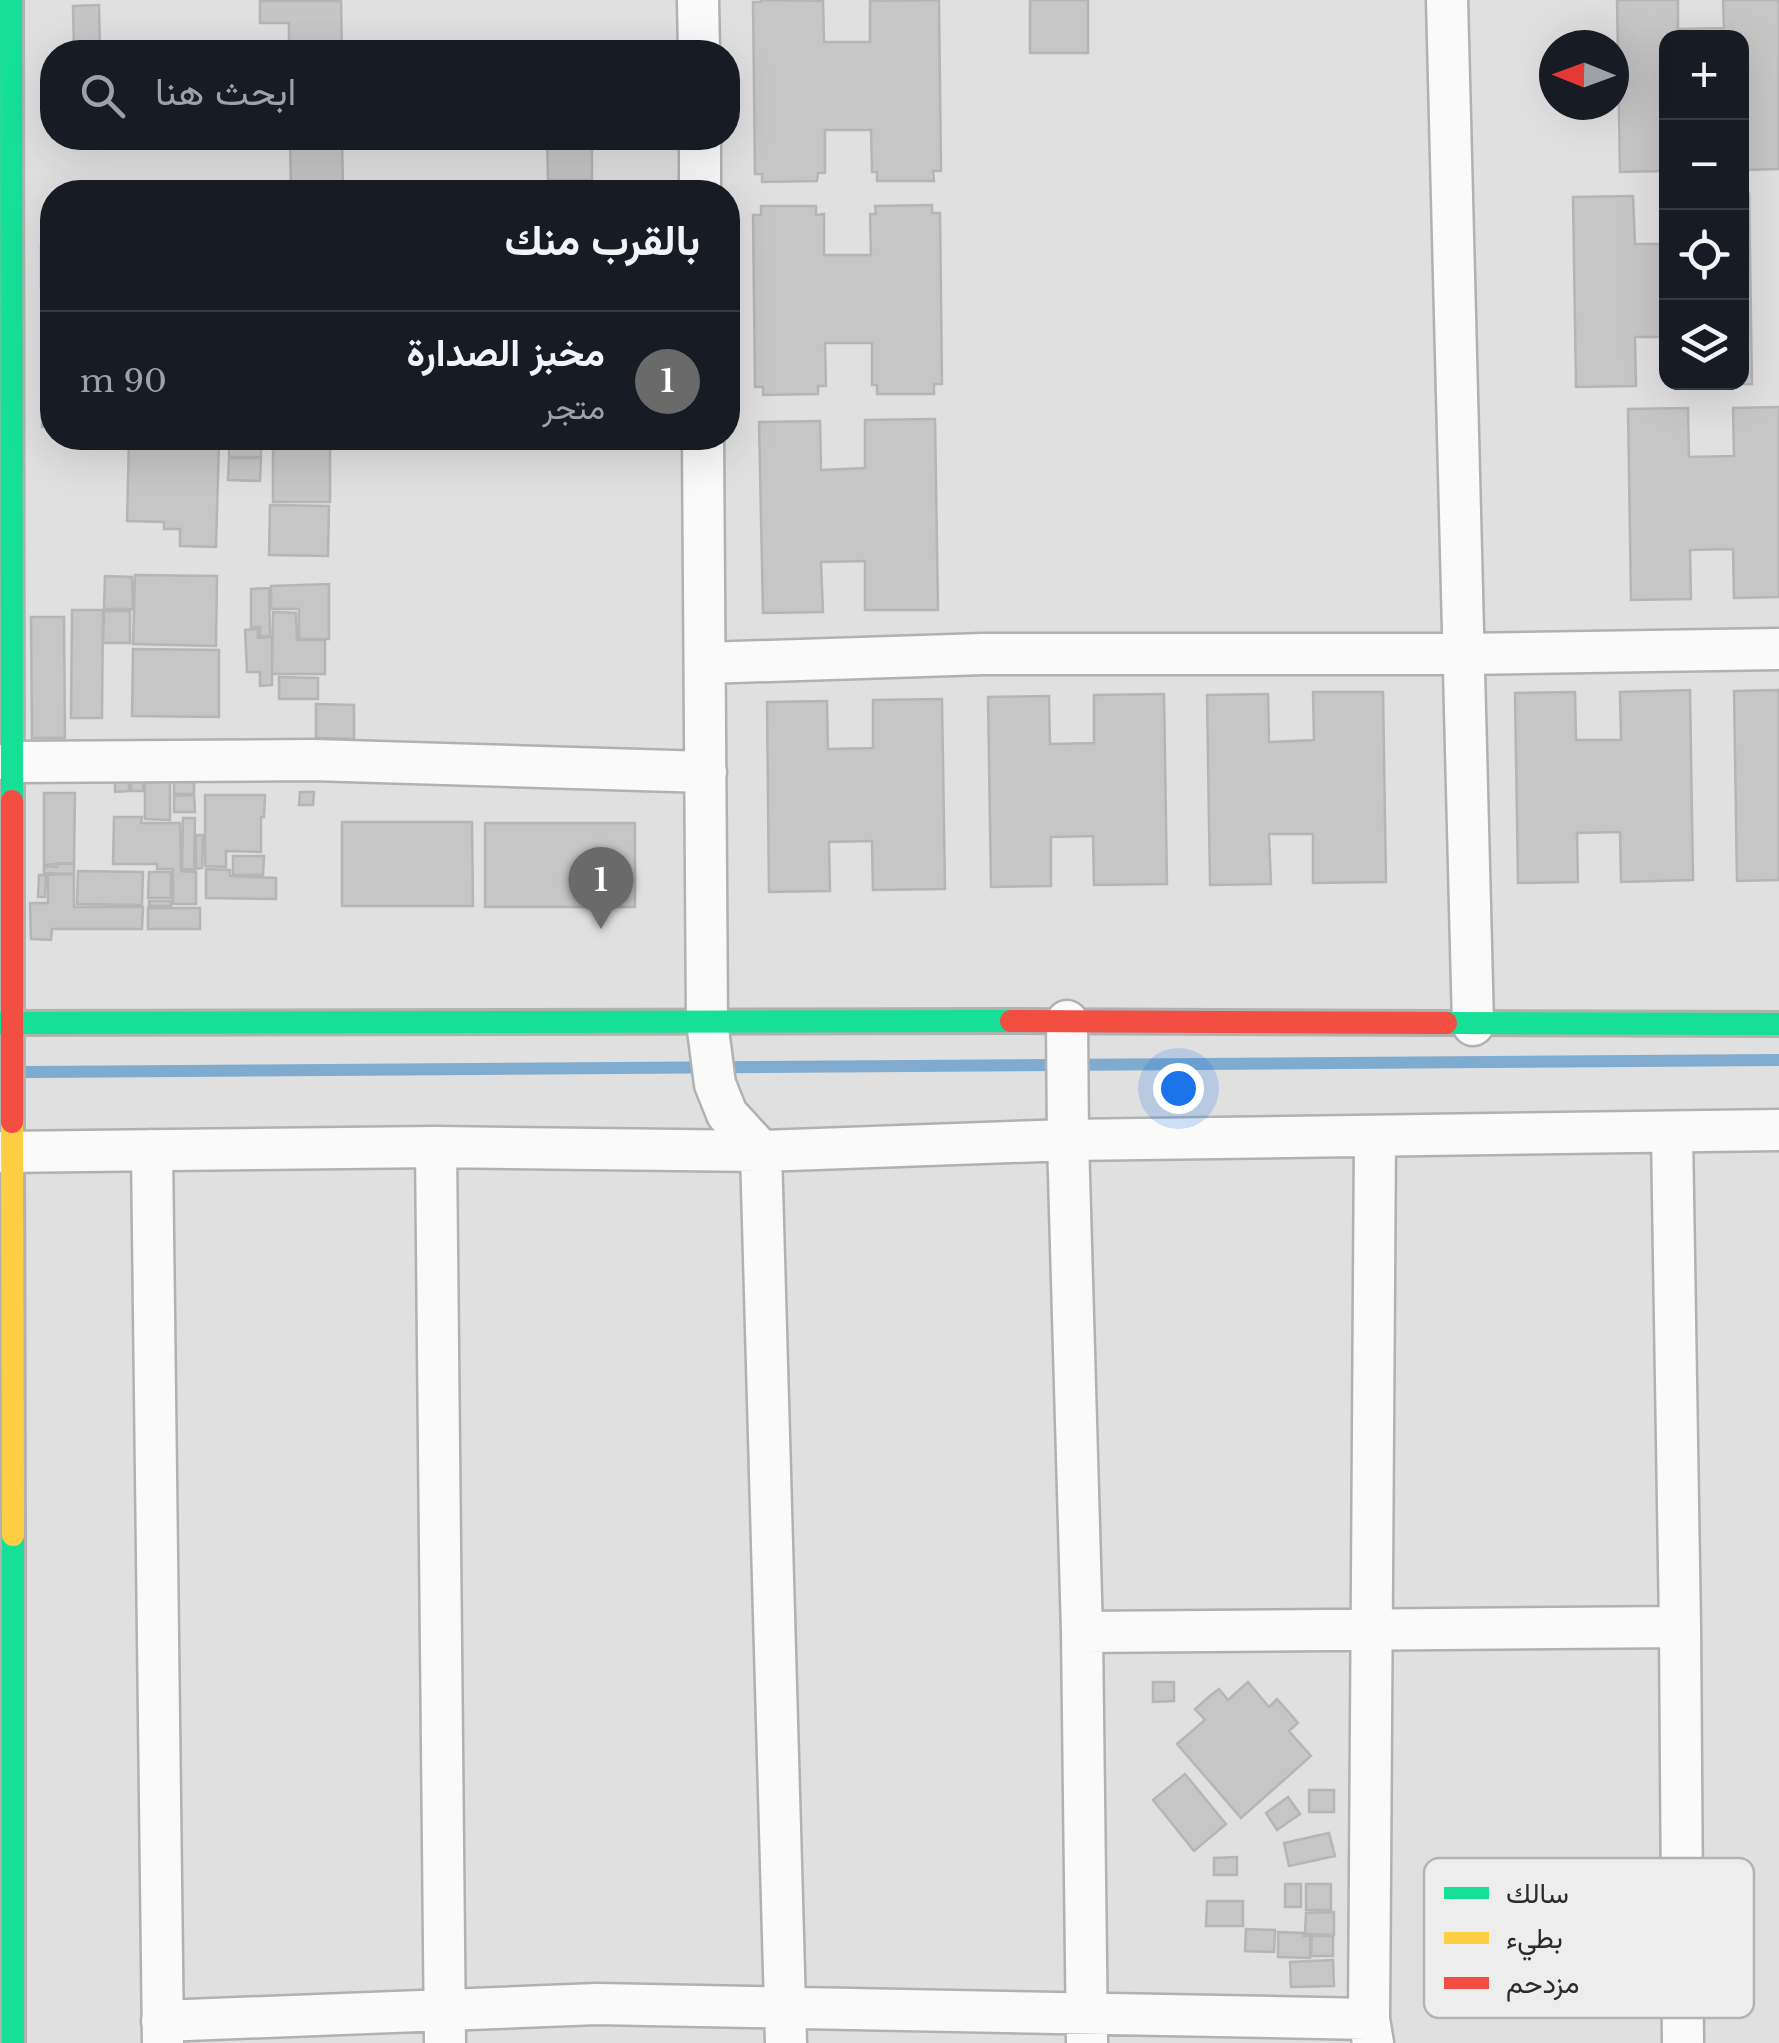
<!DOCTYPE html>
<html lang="ar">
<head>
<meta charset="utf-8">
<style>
  :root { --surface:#171b24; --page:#20242c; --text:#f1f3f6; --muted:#9ea1a6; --line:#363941; --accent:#6a6a6b }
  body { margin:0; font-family:"Libre Baskerville",Vazirmatn,serif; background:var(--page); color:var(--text); direction:rtl }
  .controls { position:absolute; right:30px; top:30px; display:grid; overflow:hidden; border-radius:20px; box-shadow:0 10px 40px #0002 }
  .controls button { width:90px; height:90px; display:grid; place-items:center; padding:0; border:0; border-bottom:2px solid var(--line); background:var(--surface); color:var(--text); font:50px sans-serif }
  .compass { position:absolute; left:1539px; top:30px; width:90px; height:90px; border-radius:50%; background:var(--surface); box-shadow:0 10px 40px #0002; rotate:271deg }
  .you { position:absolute; left:1178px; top:1088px; width:35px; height:35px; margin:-25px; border:8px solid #fff; border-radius:50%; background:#1a73e8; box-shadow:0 0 0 15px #1a73e833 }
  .badge { display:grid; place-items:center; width:65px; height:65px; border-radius:50%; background:var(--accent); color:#fff; font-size:32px; font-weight:700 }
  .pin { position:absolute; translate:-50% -82px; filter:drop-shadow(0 2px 5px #0008) }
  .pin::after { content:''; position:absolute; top:52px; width:35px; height:30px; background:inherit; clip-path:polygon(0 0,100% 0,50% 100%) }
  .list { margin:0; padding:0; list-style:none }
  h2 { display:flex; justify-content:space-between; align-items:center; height:130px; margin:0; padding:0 40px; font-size:42px }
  h2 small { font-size:32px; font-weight:400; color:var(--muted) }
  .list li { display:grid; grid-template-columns:65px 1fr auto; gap:30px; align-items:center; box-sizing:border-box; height:140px; padding:0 40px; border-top:2px solid var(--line) }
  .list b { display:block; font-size:38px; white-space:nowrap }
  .list p { margin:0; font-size:32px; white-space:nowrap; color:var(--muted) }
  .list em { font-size:32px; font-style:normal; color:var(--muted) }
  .icon { flex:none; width:55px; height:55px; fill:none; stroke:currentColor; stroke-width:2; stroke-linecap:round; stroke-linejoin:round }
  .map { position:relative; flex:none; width:1779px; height:2043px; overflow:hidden; direction:ltr }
  .search { position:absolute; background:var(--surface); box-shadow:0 10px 40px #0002; left:40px; top:40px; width:700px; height:110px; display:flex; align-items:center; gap:25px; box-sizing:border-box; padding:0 35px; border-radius:40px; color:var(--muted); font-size:38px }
  .panel { position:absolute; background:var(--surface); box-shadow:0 10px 40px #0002; left:40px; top:180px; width:700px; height:270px; border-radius:40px; direction:rtl }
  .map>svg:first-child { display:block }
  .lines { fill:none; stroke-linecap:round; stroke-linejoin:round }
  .stream { stroke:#7fabce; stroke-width:12 }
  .building { fill:#c6c6c6; stroke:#b5b5b5; stroke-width:2.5 }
  .street-casing { stroke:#b0b1b1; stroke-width:45 }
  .fast-casing { stroke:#b0b1b1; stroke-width:28 }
  .slow-casing { stroke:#b0b1b1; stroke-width:28 }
  .jam-casing { stroke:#b0b1b1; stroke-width:28 }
  .street { stroke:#fafafa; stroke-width:40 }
  .fast { stroke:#16e098; stroke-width:22 }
  .slow { stroke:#ffcf43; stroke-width:22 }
  .jam { stroke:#f24e42; stroke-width:22 }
  .key { fill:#ededee; stroke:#b3b3b4; stroke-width:2.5 }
  .key-label { font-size:28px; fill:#2b2b2c }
</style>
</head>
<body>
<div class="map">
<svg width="1779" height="2043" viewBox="0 0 1779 2043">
  <rect width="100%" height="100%" fill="#e0e0e0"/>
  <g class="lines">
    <path class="stream" d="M 27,1072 L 1779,1060"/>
  </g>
  <path class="building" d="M 761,0 L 823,1 L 824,42 L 870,42 L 870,1 L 939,0 L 941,171 L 933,171 L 934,181 L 877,181 L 877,172 L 872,172 L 871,130 L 825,130 L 825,173 L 818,173 L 817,181 L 762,182 L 762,174 L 755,174 L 753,2 L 761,2 Z
    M 1030,0 L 1088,0 L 1088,53 L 1030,53 Z
    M 1617,0 L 1678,0 L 1678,29 L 1724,28 L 1723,0 L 1779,0 L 1779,169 L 1742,170 L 1742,38 L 1666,38 L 1666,171 L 1620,172 Z
    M 260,1 L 341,1 L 342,52 L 289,52 L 289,23 L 260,23 Z
    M 99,5 L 100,52 L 74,52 L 73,6 Z
    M 290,138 L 342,138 L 343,189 L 291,190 Z
    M 547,138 L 592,138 L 592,180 L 548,180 Z
    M 1749,194 L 1752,384 L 1679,386 L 1679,382 L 1742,382 L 1742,195 Z
    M 1633,196 L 1635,244 L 1666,244 L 1666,337 L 1635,337 L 1636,386 L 1576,387 L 1573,197 Z
    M 932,205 L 932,213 L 940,213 L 942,384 L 934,384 L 934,394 L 877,394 L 877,385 L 872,385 L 872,343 L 825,343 L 826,386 L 818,386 L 818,394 L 763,395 L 763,387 L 755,387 L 753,215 L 761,215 L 761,206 L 816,206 L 816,215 L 824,214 L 824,255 L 871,255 L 870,214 L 876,214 L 875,206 Z
    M 41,246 L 52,246 L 52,288 L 41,288 Z
    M 52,308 L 52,337 L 45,338 L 44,309 Z
    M 43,403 L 52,403 L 52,427 L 42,427 Z
    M 1779,407 L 1779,597 L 1734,598 L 1733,549 L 1690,550 L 1691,599 L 1631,600 L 1628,409 L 1688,408 L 1689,457 L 1734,456 L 1733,408 Z
    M 935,419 L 938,610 L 865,610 L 865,561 L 821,562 L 823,612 L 763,613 L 759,422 L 820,421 L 821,470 L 865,468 L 865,420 Z
    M 229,438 L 261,438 L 261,457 L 229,457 Z
    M 277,438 L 320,438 L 320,441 L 277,440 Z
    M 599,438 L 633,438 L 633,446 L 599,445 Z
    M 129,439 L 219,441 L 216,547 L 180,546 L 180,529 L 164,529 L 164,522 L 127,521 Z
    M 273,444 L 330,445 L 330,502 L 273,502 Z
    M 229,458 L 261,458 L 260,481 L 228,480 Z
    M 270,505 L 329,506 L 328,556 L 269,555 Z
    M 135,575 L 217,576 L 216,646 L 133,644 Z
    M 105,576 L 132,577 L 133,609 L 104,609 Z
    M 329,584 L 329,639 L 299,639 L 299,609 L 271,609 L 271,586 Z
    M 269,588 L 270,636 L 260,636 L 260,627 L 251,627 L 251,589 Z
    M 72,610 L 103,610 L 102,718 L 71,718 Z
    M 104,611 L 130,611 L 130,643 L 103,643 Z
    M 273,612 L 296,613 L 297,640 L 325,640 L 325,674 L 272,674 Z
    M 31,617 L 64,617 L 65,738 L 32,738 Z
    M 258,629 L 258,638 L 272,637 L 272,685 L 260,686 L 260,672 L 247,672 L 245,630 Z
    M 133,649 L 219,650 L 219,717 L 132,716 Z
    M 279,677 L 318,678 L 318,699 L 279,699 Z
    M 1690,690 L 1693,880 L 1621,882 L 1620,832 L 1577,833 L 1578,882 L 1518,883 L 1515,693 L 1575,692 L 1576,740 L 1621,740 L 1620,692 Z
    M 1779,690 L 1779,880 L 1737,881 L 1734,691 Z
    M 1313,692 L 1383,692 L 1386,882 L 1313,883 L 1313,834 L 1269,834 L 1271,884 L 1210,885 L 1207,695 L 1268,694 L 1269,742 L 1314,740 Z
    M 1164,694 L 1167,884 L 1094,885 L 1093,836 L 1051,837 L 1051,886 L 991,887 L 988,697 L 1049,696 L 1050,744 L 1094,743 L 1094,695 Z
    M 942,699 L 945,889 L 873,890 L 872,841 L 829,842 L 830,891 L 769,892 L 767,702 L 827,701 L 828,749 L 873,748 L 873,700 Z
    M 316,704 L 354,705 L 354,739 L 316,738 Z
    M 132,767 L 143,767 L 143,791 L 131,791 Z
    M 145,767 L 170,767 L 170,820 L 145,819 Z
    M 115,776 L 129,776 L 129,791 L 115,792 Z
    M 174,781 L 194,782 L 194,794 L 174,794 Z
    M 300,792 L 314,792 L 313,805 L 299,805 Z
    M 44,793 L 75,793 L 74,863 L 44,865 Z
    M 194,795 L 195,812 L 174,812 L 174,796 Z
    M 205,795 L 265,795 L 264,817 L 261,817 L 261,852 L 226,851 L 226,867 L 205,866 Z
    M 114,817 L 142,817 L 141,823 L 180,823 L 181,871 L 196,872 L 196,904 L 173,904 L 173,869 L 157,869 L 157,864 L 113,864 Z
    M 183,818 L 195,818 L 194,870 L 182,869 Z
    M 342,822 L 472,822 L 473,906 L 342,906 Z
    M 485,823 L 635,823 L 635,907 L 485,907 Z
    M 196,835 L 203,835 L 202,868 L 196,869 Z
    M 233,856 L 264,856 L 263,875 L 233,875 Z
    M 57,863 L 74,864 L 74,874 L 44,873 L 44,866 L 57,867 Z
    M 206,869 L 230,870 L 230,876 L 276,878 L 276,899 L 206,898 Z
    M 78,871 L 143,872 L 142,905 L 77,904 Z
    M 149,872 L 171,872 L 171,898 L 148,898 Z
    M 74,874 L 74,907 L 143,907 L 142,929 L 52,929 L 51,940 L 31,939 L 30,903 L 48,903 L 48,875 Z
    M 39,875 L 46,875 L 45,897 L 38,897 Z
    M 149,901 L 171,901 L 171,906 L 149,906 Z
    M 148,908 L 200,908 L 200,929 L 148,929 Z
    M 1153,1682 L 1174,1682 L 1174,1701 L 1153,1702 Z
    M 1248,1682 L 1269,1707 L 1277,1699 L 1298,1723 L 1289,1731 L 1311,1756 L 1241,1818 L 1177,1744 L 1205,1720 L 1195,1709 L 1211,1695 L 1219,1689 L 1228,1700 Z
    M 1185,1774 L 1226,1824 L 1194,1851 L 1153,1800 Z
    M 1309,1790 L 1334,1790 L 1334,1812 L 1309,1812 Z
    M 1288,1797 L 1300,1814 L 1277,1830 L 1266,1813 Z
    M 1329,1833 L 1335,1856 L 1289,1866 L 1284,1843 Z
    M 1237,1857 L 1237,1875 L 1214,1875 L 1214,1858 Z
    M 1285,1884 L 1301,1884 L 1301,1907 L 1285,1907 Z
    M 1306,1884 L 1331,1884 L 1331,1910 L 1306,1910 Z
    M 1207,1901 L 1243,1901 L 1243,1926 L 1206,1926 Z
    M 1334,1912 L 1334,1935 L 1305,1934 L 1306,1913 Z
    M 1246,1929 L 1275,1930 L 1274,1952 L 1245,1951 Z
    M 1278,1932 L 1304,1933 L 1304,1936 L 1310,1936 L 1310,1958 L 1278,1957 Z
    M 1312,1936 L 1333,1936 L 1333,1956 L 1311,1956 Z
    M 1333,1960 L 1334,1986 L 1291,1987 L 1290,1962 Z"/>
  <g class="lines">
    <g class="street-casing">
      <path id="street" d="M 698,0 L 699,52
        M 1447,0 L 1473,1025
        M 700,138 L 700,192
        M 703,438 L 707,1022 L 715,1084 L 727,1114 L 761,1151 L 786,2043
        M 705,663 L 983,654 L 1464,654 L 1779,649
        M 11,762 L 313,760 L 706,772
        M 1067,1021 L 1068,1140 L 1082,1632 L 1087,2043
        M 1672,1133 L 1680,1627 L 1683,2043
        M 436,1147 L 445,2043
        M 152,1150 L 163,2043
        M 0,1152 L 436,1147 L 761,1151 L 1068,1140 L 1779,1130
        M 1082,1632 L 1680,1627
        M 162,2021 L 597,2004 L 1369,2019
        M 1373,2043 L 1369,2019 L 1375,1136"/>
    </g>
    <g class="fast-casing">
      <path id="fast" d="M 11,0 L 12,801
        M 0,1023 L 1011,1021
        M 1446,1023 L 1779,1024
        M 13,1535 L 13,2043"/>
    </g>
    <g class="slow-casing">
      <path id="slow" d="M 12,1122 L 13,1535"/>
    </g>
    <g class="jam-casing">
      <path id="jam" d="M 12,801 L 12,1122
        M 1011,1021 L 1446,1023"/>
    </g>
    <use href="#street" class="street"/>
    <use href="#fast" class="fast"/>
    <use href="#slow" class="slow"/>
    <use href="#jam" class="jam"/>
  </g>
  <rect x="1424" y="1858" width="330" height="160" rx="15" class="key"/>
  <rect x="1444" y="1887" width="45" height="12" fill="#16e098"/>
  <rect x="1444" y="1932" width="45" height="12" fill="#ffcf43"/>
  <rect x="1444" y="1977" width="45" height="12" fill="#f24e42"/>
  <g class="key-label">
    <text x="1506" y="1903">سالك</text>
    <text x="1506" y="1948">بطيء</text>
    <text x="1506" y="1993">مزدحم</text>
  </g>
</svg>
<div class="controls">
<button>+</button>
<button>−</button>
<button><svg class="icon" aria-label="locate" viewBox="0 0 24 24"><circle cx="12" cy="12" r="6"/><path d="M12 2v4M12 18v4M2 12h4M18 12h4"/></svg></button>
<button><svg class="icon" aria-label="layers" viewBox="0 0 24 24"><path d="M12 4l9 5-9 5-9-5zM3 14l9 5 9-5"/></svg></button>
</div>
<svg class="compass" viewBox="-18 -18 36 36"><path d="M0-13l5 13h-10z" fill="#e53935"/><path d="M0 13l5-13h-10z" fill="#9ea1a6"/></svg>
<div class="you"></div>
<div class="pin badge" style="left:601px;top:929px">1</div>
<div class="search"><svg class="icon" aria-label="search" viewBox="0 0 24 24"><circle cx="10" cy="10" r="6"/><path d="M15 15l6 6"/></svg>ابحث هنا</div>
<section class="panel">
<h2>بالقرب منك<small></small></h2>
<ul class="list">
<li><span class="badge">1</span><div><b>مخبز الصدارة</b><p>متجر</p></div><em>90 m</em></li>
</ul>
</section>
</div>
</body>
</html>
